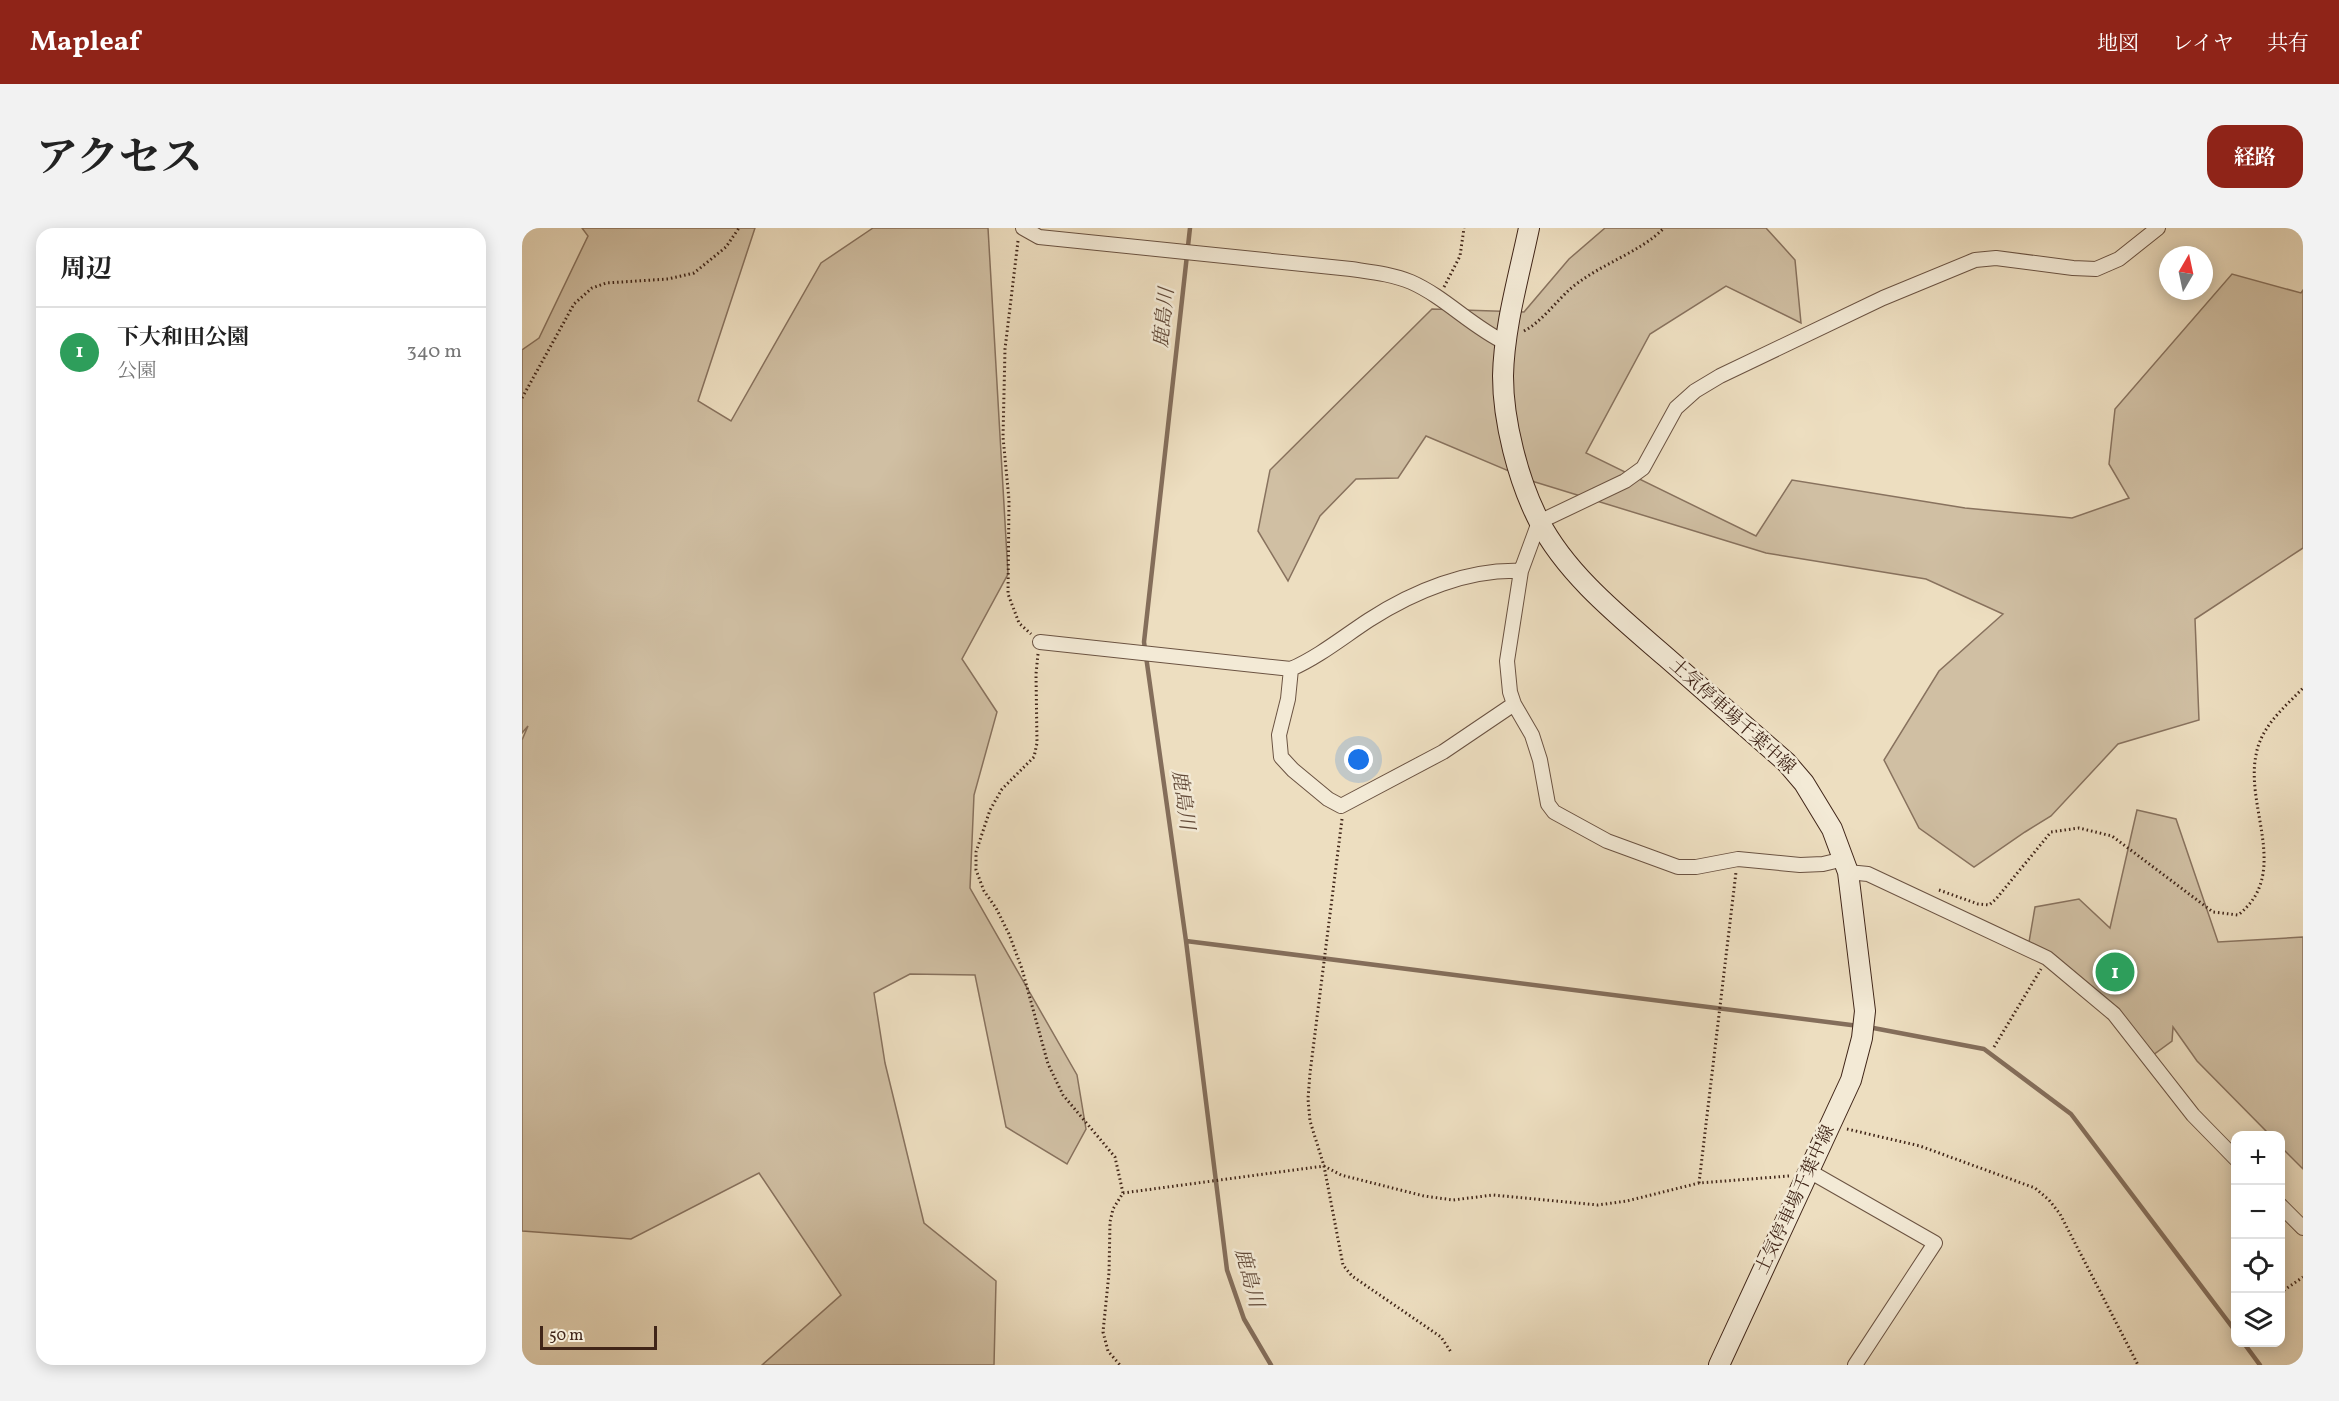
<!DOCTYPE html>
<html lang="ja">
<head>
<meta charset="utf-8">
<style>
  :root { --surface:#fff; --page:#f2f2f2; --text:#222; --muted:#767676; --line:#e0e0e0; --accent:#8f2418 }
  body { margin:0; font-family:Vollkorn,"Noto Serif JP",serif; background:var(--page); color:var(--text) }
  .controls { position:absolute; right:18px; bottom:18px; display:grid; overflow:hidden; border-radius:12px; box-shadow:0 3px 15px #0003 }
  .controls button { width:54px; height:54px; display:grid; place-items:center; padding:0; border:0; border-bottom:2px solid var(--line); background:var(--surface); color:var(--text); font:30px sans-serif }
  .compass { position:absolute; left:1637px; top:18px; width:54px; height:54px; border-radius:50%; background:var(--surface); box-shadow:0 3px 15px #0003; rotate:9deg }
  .scale { position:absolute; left:18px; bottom:15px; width:117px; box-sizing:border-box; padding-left:6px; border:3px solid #402518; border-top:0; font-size:16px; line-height:21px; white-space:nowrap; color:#402518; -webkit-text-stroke:4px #f3ead6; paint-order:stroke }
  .you { position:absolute; left:837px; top:532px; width:21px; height:21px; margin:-15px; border:4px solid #fff; border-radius:50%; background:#1a73e8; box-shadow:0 0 0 9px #1a73e833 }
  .badge { display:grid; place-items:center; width:39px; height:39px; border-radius:50%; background:var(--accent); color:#fff; font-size:20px; font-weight:700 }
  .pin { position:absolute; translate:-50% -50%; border:3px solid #fff; box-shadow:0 2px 6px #0006 }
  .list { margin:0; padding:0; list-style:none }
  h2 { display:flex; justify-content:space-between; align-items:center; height:78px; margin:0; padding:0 24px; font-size:26px }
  h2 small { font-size:20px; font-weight:400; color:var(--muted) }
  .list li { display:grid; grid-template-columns:39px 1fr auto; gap:18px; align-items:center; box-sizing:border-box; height:90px; padding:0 24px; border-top:2px solid var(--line) }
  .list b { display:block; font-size:22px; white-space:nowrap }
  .list p { margin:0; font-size:20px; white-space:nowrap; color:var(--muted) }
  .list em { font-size:20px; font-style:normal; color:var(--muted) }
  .icon { flex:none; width:33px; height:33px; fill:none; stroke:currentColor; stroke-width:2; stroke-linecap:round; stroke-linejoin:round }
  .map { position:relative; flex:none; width:1781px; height:1137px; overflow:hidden; border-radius:18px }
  header { display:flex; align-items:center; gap:36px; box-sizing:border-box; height:84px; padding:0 30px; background:var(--accent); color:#fff }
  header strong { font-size:28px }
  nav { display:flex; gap:33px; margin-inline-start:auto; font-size:21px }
  .intro { display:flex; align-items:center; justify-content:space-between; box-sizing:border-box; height:144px; padding:0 36px }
  h1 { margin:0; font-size:42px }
  .button { padding:15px 27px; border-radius:18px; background:var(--accent); color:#fff; font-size:21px; font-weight:700 }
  main { display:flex; gap:36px; padding:0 36px }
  aside { flex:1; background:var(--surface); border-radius:18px; box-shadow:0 3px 15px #0003 }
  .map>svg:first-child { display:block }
  .green { fill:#d0bfa3; stroke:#88725e; stroke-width:1.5 }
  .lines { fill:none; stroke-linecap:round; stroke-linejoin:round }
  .stream { stroke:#846e5b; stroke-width:4.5 }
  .minor-casing { stroke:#6b5342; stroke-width:16 }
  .secondary-casing { stroke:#402518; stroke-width:22 }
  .path { stroke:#402518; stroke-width:3; stroke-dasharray:1.5 3; stroke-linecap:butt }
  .minor { stroke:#f3ead6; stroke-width:14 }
  .secondary { stroke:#f3ead6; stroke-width:20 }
  .labels { text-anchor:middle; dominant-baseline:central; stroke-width:5; stroke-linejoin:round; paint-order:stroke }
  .street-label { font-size:18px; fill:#402518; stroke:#f3ead6 }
  .water-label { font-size:20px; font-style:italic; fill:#624a39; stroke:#f3ead6 }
</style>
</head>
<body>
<header>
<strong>Mapleaf</strong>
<nav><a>地図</a><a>レイヤ</a><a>共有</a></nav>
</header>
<div class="intro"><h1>アクセス</h1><a class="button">経路</a></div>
<main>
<aside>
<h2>周辺<small></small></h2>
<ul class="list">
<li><span class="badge" style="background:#2e9e5b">1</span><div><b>下大和田公園</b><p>公園</p></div><em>340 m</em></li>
</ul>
</aside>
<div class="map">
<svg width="1781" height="1137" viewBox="0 0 1781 1137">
  <rect width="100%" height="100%" fill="#eddec0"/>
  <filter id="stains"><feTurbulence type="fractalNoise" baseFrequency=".00333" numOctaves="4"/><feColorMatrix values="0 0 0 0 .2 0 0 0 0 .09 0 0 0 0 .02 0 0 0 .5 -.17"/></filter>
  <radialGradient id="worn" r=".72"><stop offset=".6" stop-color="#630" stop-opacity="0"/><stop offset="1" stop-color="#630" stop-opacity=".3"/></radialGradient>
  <path class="green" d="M 60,0 L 233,0 L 176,173 L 209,193 L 299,35 L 351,0 L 466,0 L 486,346 L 440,431 L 475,484 L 452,567 L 448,660 L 555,847 L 564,901 L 545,936 L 484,899 L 453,747 L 388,746 L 352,765 L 363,835 L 402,995 L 474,1053 L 472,1137 L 240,1137 L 319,1067 L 237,945 L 109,1011 L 0,1003 L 0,512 L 6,498 L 0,505 L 0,122 L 17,110 L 66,8 Z
    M 1083,0 L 1244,0 L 1273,32 L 1279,95 L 1204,58 L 1128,106 L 1064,225 L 1234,308 L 1270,252 L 1443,280 L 1550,290 L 1607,270 L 1587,236 L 1593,181 L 1710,46 L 1779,65 L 1781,62 L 1781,320 L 1673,391 L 1677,492 L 1596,516 L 1529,588 L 1503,604 L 1452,639 L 1397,600 L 1362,532 L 1417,443 L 1481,386 L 1404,351 L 1244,325 L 1013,254 L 904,208 L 876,250 L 834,251 L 798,288 L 766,353 L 736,303 L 748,242 L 910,81 L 1002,84 L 1047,31 Z
    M 1615,582 L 1654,591 L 1696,714 L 1781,709 L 1781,941 L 1759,919 L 1758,908 L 1748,907 L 1675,833 L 1651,799 L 1650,813 L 1631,827 L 1533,729 L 1507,714 L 1513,679 L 1557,671 L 1588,700 Z"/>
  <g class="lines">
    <path class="stream" d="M 668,0 L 622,414 L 664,713 L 705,1042 L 722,1091 L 749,1137
      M 664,713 L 1337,798
      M 1346,799 L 1462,821 L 1549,886 L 1714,1104
      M 1721,1114 L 1738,1137"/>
    <g class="minor-casing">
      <path id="minor" d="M 501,0 L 517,9 L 829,41 C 849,44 870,46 889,54 C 923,69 950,99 984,115
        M 518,414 L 769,441 C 798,428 821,409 847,392 C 892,363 946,341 999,343
        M 769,441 L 766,471 L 757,507 L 759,529 L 771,542 L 806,571 L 819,578 L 921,524 L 992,476
        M 1322,631 L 1301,636 L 1278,637 L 1216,631 L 1174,639 L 1156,639 L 1085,613 L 1032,584 L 1026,576 L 1018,532 L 1010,507 L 992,476 L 988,464 L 985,433 L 999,343 L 1017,294 L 1103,253 L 1121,240 L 1154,180 L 1173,163 L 1198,148 L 1361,70 L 1453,32 L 1474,30 L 1551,40 L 1574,41 L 1597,31 L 1636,0
        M 1326,644 L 1346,646 L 1525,730 L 1592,786 L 1671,887 L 1714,931
        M 1287,943 L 1413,1015 L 1333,1137
        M 1758,977 L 1781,1000"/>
    </g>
    <g class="secondary-casing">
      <path id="secondary" d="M 1007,0 C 997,48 982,99 981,148 C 981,193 996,252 1017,293 C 1045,347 1098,389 1144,429 C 1184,464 1224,499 1264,534 L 1282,555 L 1310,601 L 1326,644 L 1343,783 L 1340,810 L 1329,852 L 1197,1137"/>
    </g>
    <path class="path" d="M 496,13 L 483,121 L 481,209 L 487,272 L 486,366 L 497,395 L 509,406
      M 922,59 L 938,28 L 942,0
      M 1002,103 C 1019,94 1033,75 1047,62 C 1075,37 1118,25 1142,0
      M 0,170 L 52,76 L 70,60 L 84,55 L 146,51 L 172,45 L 204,19 L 217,0
      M 516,426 L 514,446 L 515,515 L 512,529 L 480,561 L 468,582 L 454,624 L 454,642 L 462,663 L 474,680 L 487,706 L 500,741 L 526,836 L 541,867 L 593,929 L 601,965 L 591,981 L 588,994 L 587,1045 L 581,1104 L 586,1123 L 598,1137
      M 820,591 L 788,845 L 786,871 L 788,893 L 802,938 L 821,1037 L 830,1048 L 919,1109 L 929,1124
      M 1417,662 L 1456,676 L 1467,677 L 1474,671 L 1529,604 L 1557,600 L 1590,608 L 1691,684 L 1716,687 C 1769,646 1723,580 1734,527 C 1739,498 1762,480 1781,460
      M 1472,819 L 1519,741
      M 1325,901 L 1398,918 L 1513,960 L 1527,972 L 1538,986 L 1616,1137
      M 1177,955 L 1214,644
      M 601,965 L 802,938 L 819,947 L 902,968 L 931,972 L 971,967 L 1076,977 L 1105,973 L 1177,955 L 1267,948
      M 1758,1065 L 1781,1049"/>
    <use href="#minor" class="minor"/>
    <use href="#secondary" class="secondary"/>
  </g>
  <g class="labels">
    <g class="street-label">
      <text transform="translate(1210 489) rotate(42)">土気停車場千葉中線</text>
      <text transform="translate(1274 972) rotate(-65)">土気停車場千葉中線</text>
    </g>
    <g class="water-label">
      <text transform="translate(643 90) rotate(-84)">鹿島川</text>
      <text transform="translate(660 572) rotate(82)">鹿島川</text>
      <text transform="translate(726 1050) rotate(75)">鹿島川</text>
    </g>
  </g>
  <rect width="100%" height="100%" filter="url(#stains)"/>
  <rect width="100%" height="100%" fill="url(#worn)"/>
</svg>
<div class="controls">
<button>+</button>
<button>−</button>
<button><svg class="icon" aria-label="locate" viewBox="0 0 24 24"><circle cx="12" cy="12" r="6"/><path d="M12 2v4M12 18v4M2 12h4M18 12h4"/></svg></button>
<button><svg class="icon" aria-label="layers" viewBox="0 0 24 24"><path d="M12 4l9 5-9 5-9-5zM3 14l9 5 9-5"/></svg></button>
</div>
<svg class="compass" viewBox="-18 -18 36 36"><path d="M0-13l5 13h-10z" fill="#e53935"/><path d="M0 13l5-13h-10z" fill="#767676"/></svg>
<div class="scale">50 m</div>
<div class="you"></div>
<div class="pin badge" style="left:1593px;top:744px;background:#2e9e5b">1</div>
</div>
</main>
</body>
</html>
